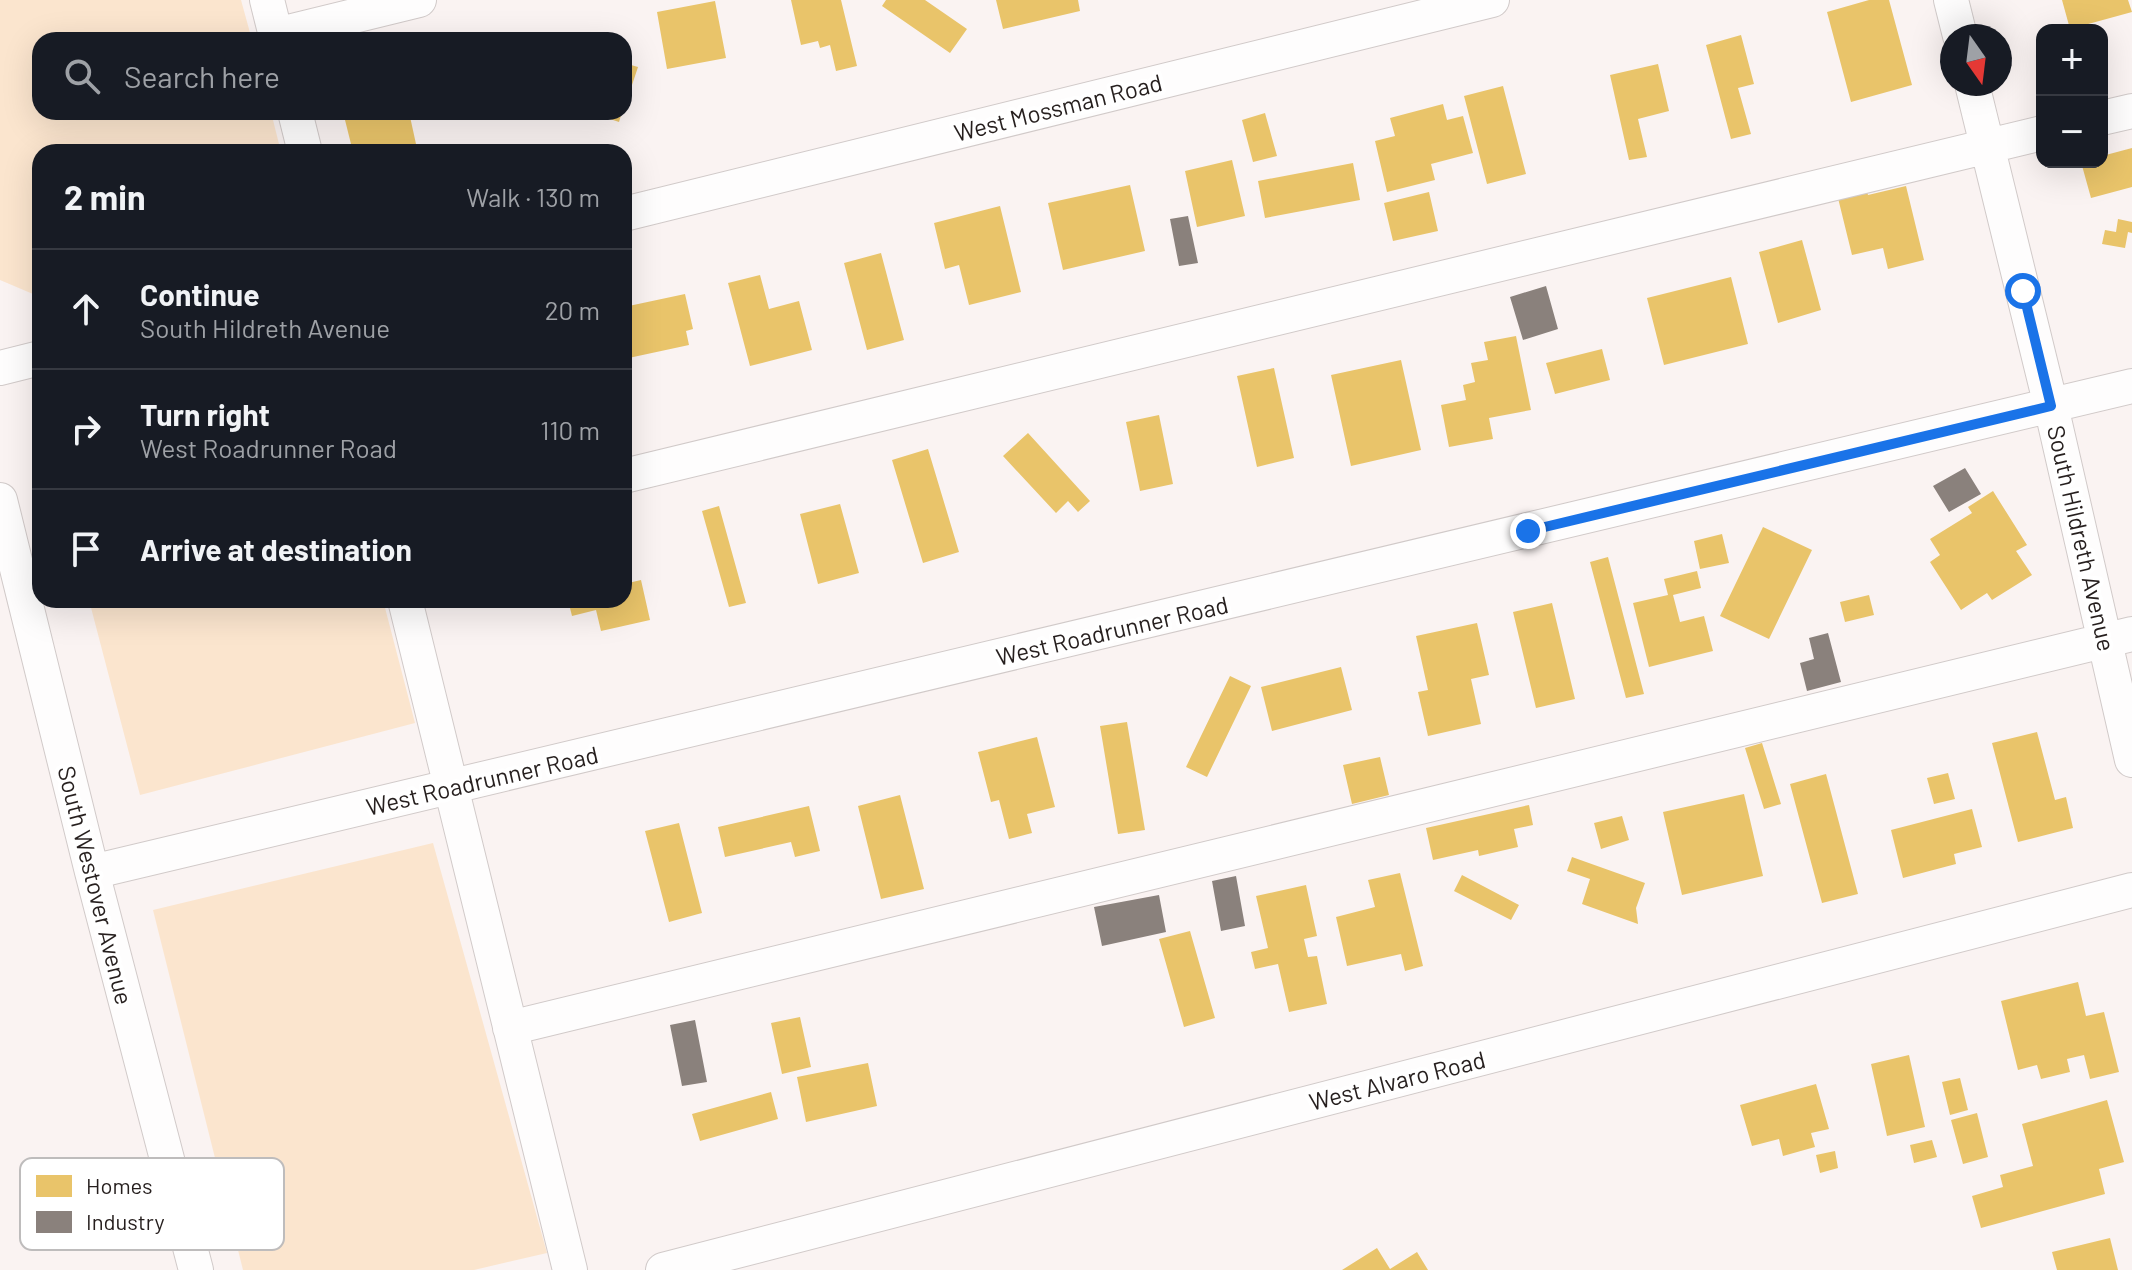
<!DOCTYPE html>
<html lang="en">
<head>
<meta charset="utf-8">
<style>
  :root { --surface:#171b24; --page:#20242c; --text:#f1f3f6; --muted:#9ea1a6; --line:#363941 }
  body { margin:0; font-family:Barlow,sans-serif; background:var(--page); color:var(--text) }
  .controls { position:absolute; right:24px; top:24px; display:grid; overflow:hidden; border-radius:16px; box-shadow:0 8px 32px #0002 }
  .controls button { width:72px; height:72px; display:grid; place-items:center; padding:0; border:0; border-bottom:2px solid var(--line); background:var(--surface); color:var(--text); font:40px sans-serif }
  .compass { position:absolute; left:1940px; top:24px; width:72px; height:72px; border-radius:50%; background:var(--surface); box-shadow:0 8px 32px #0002; rotate:166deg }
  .stop { position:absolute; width:24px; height:24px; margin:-18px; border:6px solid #1a73e8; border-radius:50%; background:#fff }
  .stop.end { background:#1a73e8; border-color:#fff; box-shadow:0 2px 8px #0008 }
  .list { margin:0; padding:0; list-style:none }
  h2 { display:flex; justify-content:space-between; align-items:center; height:104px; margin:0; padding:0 32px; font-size:34px }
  h2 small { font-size:26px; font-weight:400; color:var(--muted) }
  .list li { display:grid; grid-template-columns:52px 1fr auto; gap:24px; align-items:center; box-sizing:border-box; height:120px; padding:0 32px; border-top:2px solid var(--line) }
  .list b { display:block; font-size:30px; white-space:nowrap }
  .list p { margin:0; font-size:26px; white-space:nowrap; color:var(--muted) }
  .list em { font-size:26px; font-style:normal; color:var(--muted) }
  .icon { flex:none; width:44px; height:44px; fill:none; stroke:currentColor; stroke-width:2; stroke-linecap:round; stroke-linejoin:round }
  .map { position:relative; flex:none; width:2132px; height:1270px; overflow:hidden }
  .search { position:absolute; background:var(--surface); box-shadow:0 8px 32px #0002; left:32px; top:32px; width:600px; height:88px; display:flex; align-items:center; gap:20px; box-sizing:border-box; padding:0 28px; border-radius:24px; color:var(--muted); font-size:30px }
  .panel { position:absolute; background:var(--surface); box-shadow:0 8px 32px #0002; left:32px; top:144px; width:600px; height:464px; border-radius:24px }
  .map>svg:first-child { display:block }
  .green { fill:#fbe5ce }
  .homes { fill:#e9c46a }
  .industry { fill:#8a817c }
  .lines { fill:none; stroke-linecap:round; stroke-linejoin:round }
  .minor-casing { stroke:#d1cac9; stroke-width:36 }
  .minor { stroke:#fefdfd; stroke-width:34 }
  .route { stroke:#1a73e8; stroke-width:10 }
  .labels { text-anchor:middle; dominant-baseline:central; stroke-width:8; stroke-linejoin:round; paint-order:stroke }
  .street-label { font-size:24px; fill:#261f1e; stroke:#fff }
  .key { fill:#fff; stroke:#bebcbc; stroke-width:2 }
  .key-label { font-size:22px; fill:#261f1e }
</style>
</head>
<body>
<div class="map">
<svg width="2132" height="1270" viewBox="0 0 2132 1270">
  <rect width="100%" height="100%" fill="#faf3f2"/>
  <path class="green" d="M 0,0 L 241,0 L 252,40 L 40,40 L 40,112 L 271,112 L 281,152 L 40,152 L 40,297 L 0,280 Z
    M 89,600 L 383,600 L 415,723 L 140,795 Z
    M 433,843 L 547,1253 L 474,1270 L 243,1270 L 153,910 Z"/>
  <path class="homes" d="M 791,0 L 841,0 L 857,66 L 836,71 L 830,45 L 820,48 L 818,41 L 801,45 Z
    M 886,0 L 925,0 L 967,29 L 950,53 L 882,6 Z
    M 996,0 L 1078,0 L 1080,11 L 1003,29 Z
    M 1869,0 L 1889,0 L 1912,85 L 1851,102 L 1827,12 Z
    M 2062,0 L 2128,0 L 2132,12 L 2070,29 Z
    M 715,1 L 726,58 L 667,69 L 657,12 Z
    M 1741,35 L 1754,84 L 1738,88 L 1751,134 L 1731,139 L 1706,45 Z
    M 624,63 L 638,67 L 625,106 L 624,106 Z
    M 1658,64 L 1669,111 L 1638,119 L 1647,157 L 1629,160 L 1610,75 Z
    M 1503,86 L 1526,174 L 1487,184 L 1464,96 Z
    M 1443,104 L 1447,120 L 1463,116 L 1473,153 L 1431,164 L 1435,180 L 1387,192 L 1375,141 L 1395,136 L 1390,118 Z
    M 343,112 L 409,112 L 416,144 L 380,152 L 353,152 Z
    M 589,112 L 622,112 L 619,122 Z
    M 1265,113 L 1277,156 L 1253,162 L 1242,120 Z
    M 2132,148 L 2132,187 L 2091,198 L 2081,162 L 2102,162 L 2102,156 Z
    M 1232,160 L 1245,216 L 1197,227 L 1185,171 Z
    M 1353,163 L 1360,200 L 1265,218 L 1258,181 Z
    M 1130,185 L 1145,251 L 1063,270 L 1048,203 Z
    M 1906,186 L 1924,260 L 1888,269 L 1883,248 L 1852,255 L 1837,194 L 1866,187 L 1868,195 Z
    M 1429,192 L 1438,231 L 1393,241 L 1384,203 Z
    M 1000,206 L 1021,292 L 969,305 L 959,265 L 945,269 L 934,223 Z
    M 2118,219 L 2132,222 L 2132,233 L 2128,232 L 2125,248 L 2102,244 L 2105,230 L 2116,232 Z
    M 1802,240 L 1821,310 L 1778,323 L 1759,252 Z
    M 881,253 L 904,340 L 867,350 L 844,263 Z
    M 760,275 L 769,309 L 799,301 L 812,350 L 750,366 L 728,283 Z
    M 1731,277 L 1748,344 L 1664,365 L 1647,298 Z
    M 685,294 L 693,329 L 686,331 L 689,345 L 624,359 L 624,307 Z
    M 1516,336 L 1531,410 L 1489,418 L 1493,439 L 1449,447 L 1441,405 L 1466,400 L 1463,385 L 1475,382 L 1471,363 L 1488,360 L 1484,342 Z
    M 1602,349 L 1610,380 L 1555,394 L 1546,363 Z
    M 1401,360 L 1421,450 L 1351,466 L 1331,375 Z
    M 1274,368 L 1294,458 L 1257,467 L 1237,376 Z
    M 1159,415 L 1173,484 L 1140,491 L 1126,422 Z
    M 1028,433 L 1090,501 L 1078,512 L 1068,501 L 1056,513 L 1003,456 Z
    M 928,449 L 959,552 L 923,563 L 892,460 Z
    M 1993,491 L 2027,545 L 2016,551 L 2032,575 L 1992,600 L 1987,593 L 1961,610 L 1930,562 L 1940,555 L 1930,539 L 1972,513 L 1968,507 Z
    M 840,504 L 859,573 L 818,584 L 800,514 Z
    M 719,506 L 746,603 L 729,607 L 702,511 Z
    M 1763,527 L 1812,550 L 1769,639 L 1720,616 Z
    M 1722,534 L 1729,563 L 1700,569 L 1694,541 Z
    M 1608,557 L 1644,694 L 1626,698 L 1590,562 Z
    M 1697,571 L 1701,588 L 1673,595 L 1680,622 L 1704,616 L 1713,651 L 1649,667 L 1633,603 L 1668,595 L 1664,579 Z
    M 641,580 L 650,620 L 601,631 L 596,610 L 572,616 L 568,600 L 624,600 L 624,584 Z
    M 1869,595 L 1874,615 L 1845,622 L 1840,602 Z
    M 1552,603 L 1575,699 L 1536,708 L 1513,612 Z
    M 1477,623 L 1489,675 L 1471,679 L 1481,724 L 1428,736 L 1418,692 L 1428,690 L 1416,636 Z
    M 1341,667 L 1352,710 L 1272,731 L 1261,687 Z
    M 1230,676 L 1251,686 L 1207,777 L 1186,767 Z
    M 1127,722 L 1145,830 L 1118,834 L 1100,726 Z
    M 2037,732 L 2055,800 L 2066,797 L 2073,828 L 2018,842 L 1992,743 Z
    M 1037,737 L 1055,807 L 1027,814 L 1032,833 L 1009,839 L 999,800 L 991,802 L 978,752 Z
    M 1762,743 L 1781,804 L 1764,809 L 1745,748 Z
    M 1380,757 L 1389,795 L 1352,804 L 1343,765 Z
    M 1948,773 L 1955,799 L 1934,804 L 1927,778 Z
    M 1826,774 L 1858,894 L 1822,903 L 1790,784 Z
    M 1744,794 L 1763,876 L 1682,895 L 1663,812 Z
    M 900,795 L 924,889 L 881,899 L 858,806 Z
    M 1529,805 L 1533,825 L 1514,829 L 1518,847 L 1479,856 L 1478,850 L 1433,860 L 1426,828 Z
    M 809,806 L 820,851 L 795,857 L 791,842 L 725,857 L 718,827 Z
    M 1972,809 L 1982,847 L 1954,854 L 1956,864 L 1903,878 L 1891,830 Z
    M 1622,816 L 1629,840 L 1601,849 L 1594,823 Z
    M 679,823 L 702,913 L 669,922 L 645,831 Z
    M 1572,857 L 1645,883 L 1636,908 L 1638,924 L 1582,904 L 1590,879 L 1567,871 Z
    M 1400,873 L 1423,966 L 1405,971 L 1401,954 L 1347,966 L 1336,917 L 1375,907 L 1368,880 Z
    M 1462,875 L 1519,905 L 1511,920 L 1454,891 Z
    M 1306,885 L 1317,936 L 1304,939 L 1308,957 L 1317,956 L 1327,1004 L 1289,1012 L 1278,964 L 1255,969 L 1251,952 L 1268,948 L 1256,896 Z
    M 1190,931 L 1215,1018 L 1184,1027 L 1159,939 Z
    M 2078,982 L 2086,1016 L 2104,1012 L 2119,1072 L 2090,1079 L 2084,1055 L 2067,1059 L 2070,1072 L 2041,1079 L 2037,1065 L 2018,1070 L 2001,1001 Z
    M 800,1017 L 811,1067 L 782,1074 L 771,1023 Z
    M 1909,1055 L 1925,1127 L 1887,1136 L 1871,1064 Z
    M 868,1063 L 877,1106 L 806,1122 L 797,1077 Z
    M 1960,1078 L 1968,1110 L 1950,1115 L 1942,1082 Z
    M 1816,1084 L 1829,1129 L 1811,1133 L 1815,1147 L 1783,1156 L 1779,1139 L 1752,1146 L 1740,1105 Z
    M 771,1092 L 778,1119 L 700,1141 L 692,1114 Z
    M 2107,1100 L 2124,1162 L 2099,1169 L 2105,1194 L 1981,1228 L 1972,1196 L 2003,1187 L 2000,1175 L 2033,1166 L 2022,1124 Z
    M 1977,1113 L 1988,1157 L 1963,1164 L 1951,1120 Z
    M 1932,1140 L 1937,1157 L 1914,1163 L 1910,1145 Z
    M 1835,1151 L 1838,1168 L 1820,1173 L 1816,1155 Z
    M 2110,1238 L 2118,1270 L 2057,1270 L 2052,1252 Z
    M 1377,1248 L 1390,1269 L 1417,1252 L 1428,1270 L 1342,1270 Z"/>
  <path class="industry" d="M 1188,216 L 1198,263 L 1179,266 L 1170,219 Z
    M 1546,286 L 1558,329 L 1523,340 L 1510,297 Z
    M 1965,468 L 1981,494 L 1949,512 L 1933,486 Z
    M 1828,633 L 1841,682 L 1807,691 L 1800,663 L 1814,659 L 1809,638 Z
    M 1236,876 L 1245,926 L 1221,931 L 1212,881 Z
    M 1159,895 L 1166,932 L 1102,946 L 1094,907 Z
    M 695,1020 L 707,1082 L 682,1086 L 670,1025 Z"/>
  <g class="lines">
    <g class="minor-casing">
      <path id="minor" d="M 267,0 L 277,40
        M 1951,0 L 1960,36
        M 276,35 L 419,0
        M 1972,84 L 2051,406 L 2132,760
        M 295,112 L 305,152
        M 2102,118 L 2132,111
        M 624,214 L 1492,0
        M 0,368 L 40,358
        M 624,476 L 2042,133
        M 0,500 L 92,872 L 196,1270
        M 405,600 L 570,1270
        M 92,872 L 2132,386
        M 510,1028 L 2132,634
        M 663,1270 L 2132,890"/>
    </g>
    <use href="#minor" class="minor"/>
  </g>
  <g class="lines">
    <path class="route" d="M 1528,531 L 2051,406 L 2023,291"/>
  </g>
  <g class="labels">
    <g class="street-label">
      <text transform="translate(1058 107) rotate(-14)">West Mossman Road</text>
      <text transform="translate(2082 538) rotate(77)">South Hildreth Avenue</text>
      <text transform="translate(1112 630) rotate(-13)">West Roadrunner Road</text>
      <text transform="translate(482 780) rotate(-13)">West Roadrunner Road</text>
      <text transform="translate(96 885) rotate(76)">South Westover Avenue</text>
      <text transform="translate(1397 1080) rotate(-14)">West Alvaro Road</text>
    </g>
  </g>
  <rect x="20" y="1158" width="264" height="92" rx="12" class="key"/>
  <rect x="36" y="1175" width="36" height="22" fill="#e9c46a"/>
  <rect x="36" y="1211" width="36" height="22" fill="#8a817c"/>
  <g class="key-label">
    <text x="86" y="1194">Homes</text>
    <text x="86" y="1230">Industry</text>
  </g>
</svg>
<div class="controls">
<button>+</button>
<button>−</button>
</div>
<svg class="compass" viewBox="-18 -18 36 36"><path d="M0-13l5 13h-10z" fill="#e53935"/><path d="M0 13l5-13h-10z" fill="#9ea1a6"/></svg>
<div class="stop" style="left:2023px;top:291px"></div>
<div class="stop end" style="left:1528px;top:531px"></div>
<div class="search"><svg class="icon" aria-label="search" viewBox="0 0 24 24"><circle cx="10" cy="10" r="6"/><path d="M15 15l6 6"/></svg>Search here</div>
<section class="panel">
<h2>2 min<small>Walk · 130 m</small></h2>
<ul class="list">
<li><svg class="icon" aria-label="ahead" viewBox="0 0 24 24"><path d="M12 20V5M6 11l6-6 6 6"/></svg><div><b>Continue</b><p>South Hildreth Avenue</p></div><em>20 m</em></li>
<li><svg class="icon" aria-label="right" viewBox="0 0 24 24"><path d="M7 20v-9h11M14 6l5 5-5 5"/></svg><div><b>Turn right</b><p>West Roadrunner Road</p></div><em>110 m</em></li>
<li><svg class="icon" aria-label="arrive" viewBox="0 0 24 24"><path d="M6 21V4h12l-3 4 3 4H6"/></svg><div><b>Arrive at destination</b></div></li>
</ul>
</section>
</div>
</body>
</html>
